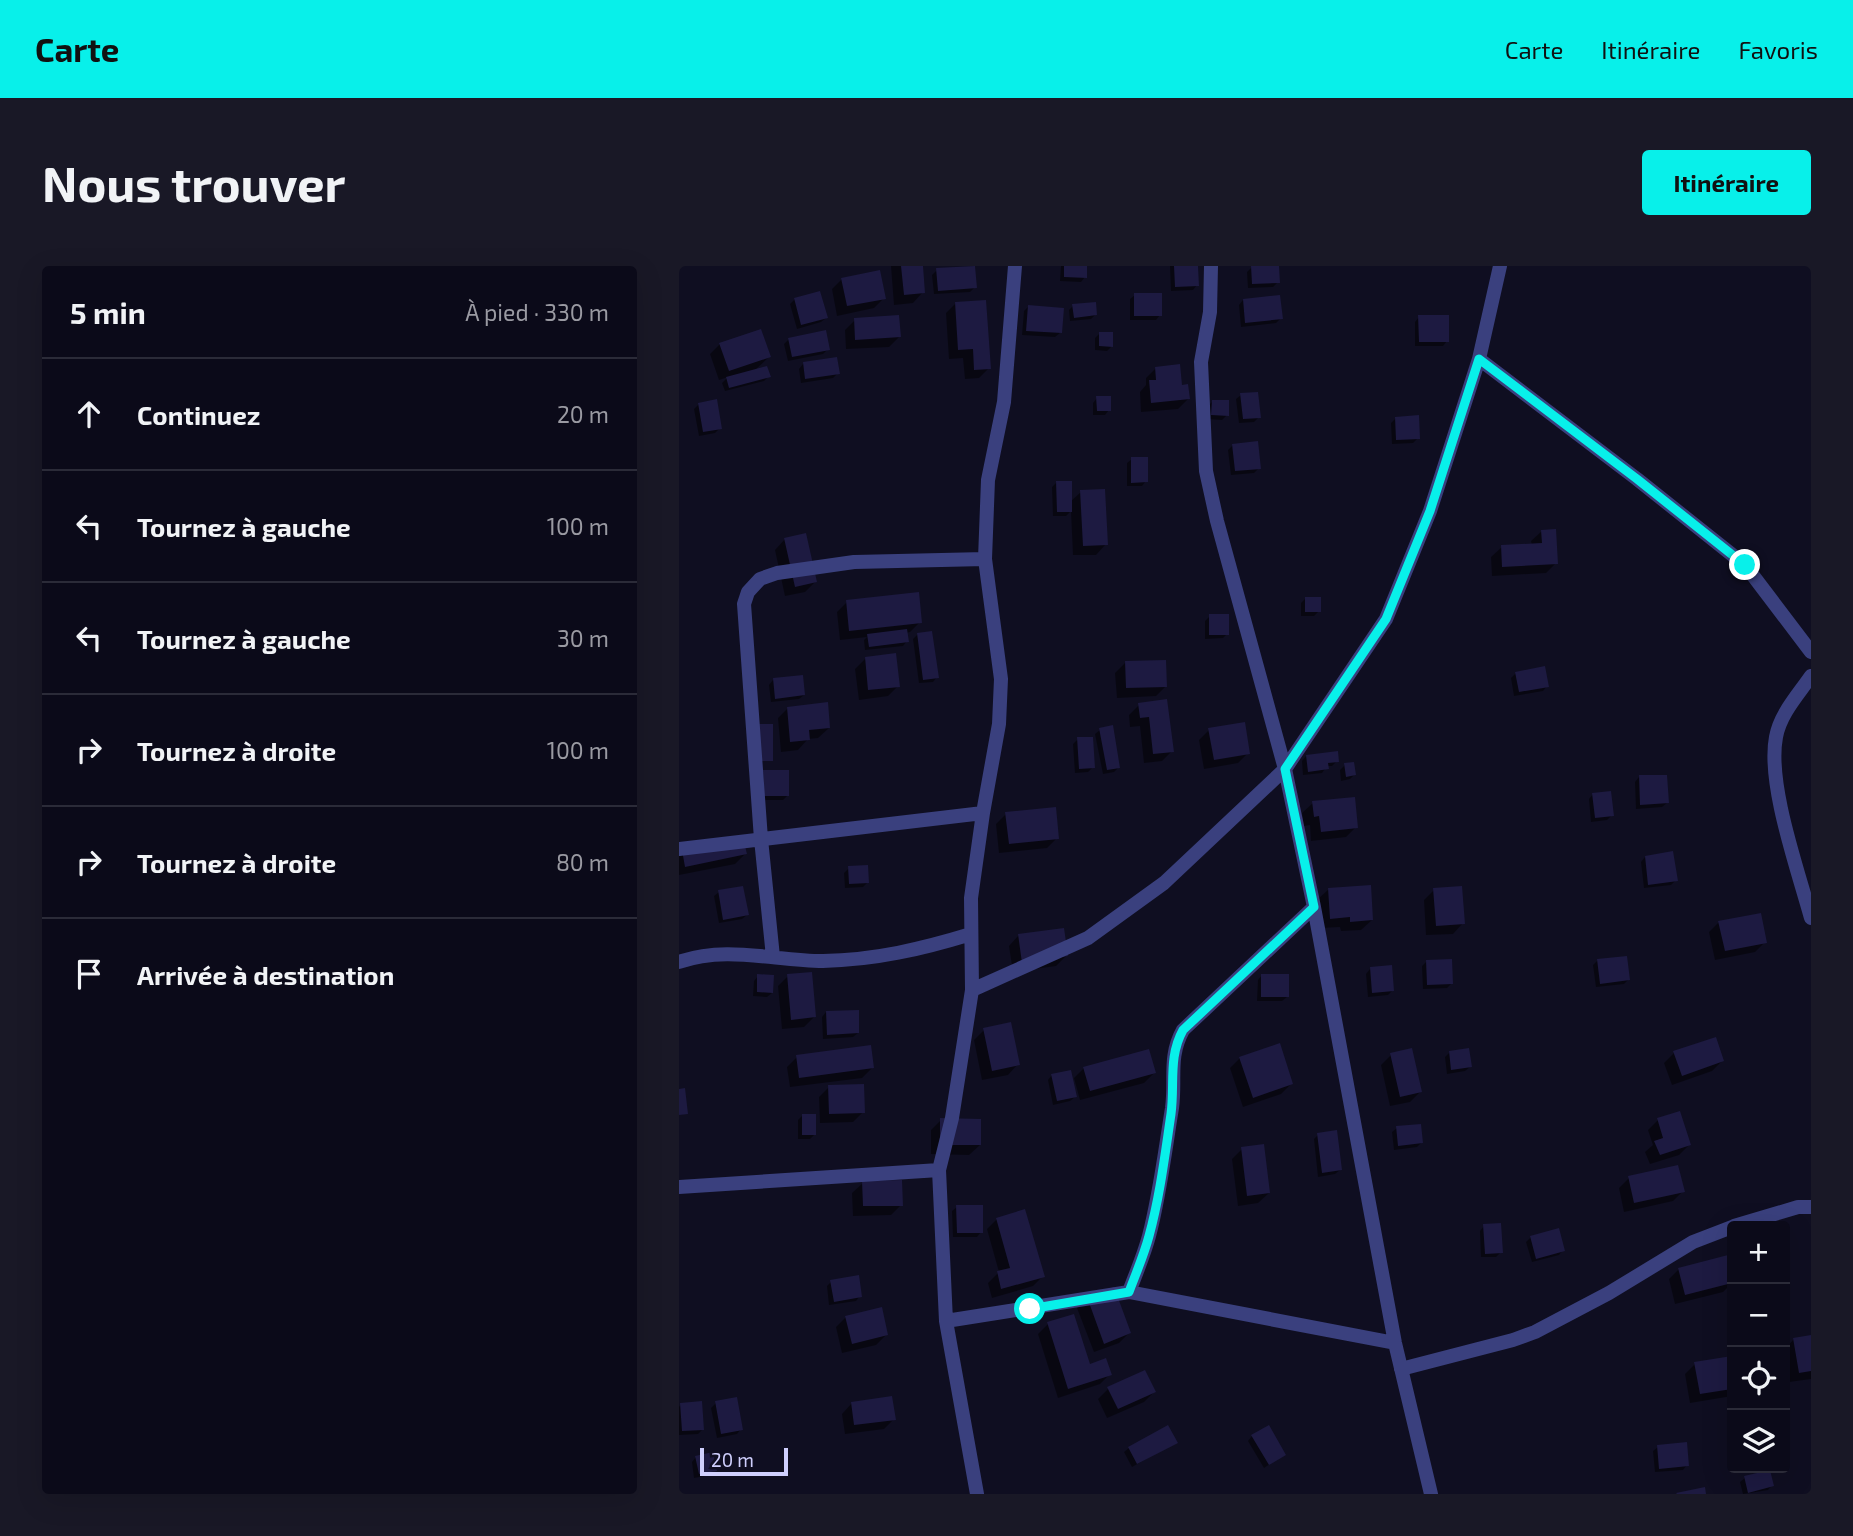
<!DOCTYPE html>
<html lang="fr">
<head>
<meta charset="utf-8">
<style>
  :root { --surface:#0b0a19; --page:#191826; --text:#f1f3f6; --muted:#9a9aa2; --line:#2b2b38; --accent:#08f0ea }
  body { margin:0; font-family:"Exo 2",sans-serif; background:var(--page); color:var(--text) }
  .controls { position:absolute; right:21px; bottom:21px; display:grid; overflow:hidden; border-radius:7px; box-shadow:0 7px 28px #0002 }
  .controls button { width:63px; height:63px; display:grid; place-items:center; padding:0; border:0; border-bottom:2px solid var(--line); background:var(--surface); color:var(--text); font:35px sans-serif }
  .scale { position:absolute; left:21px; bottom:18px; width:88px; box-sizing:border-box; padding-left:7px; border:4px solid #cfcffd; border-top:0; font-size:19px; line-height:24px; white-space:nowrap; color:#cfcffd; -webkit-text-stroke:5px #0f0e21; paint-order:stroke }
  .stop { position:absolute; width:21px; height:21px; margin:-16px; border:5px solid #08f0ea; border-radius:50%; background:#fff }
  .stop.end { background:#08f0ea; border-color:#fff; box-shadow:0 2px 7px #0008 }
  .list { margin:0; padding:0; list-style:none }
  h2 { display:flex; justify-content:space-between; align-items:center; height:91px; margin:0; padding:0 28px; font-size:30px }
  h2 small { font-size:23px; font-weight:400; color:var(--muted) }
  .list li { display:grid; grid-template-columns:46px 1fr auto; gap:21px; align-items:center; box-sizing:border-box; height:112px; padding:0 28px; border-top:2px solid var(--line) }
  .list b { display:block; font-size:26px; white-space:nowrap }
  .list em { font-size:23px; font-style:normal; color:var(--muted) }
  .icon { flex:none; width:38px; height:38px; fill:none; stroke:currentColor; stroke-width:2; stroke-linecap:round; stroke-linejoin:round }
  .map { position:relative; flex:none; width:1132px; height:1228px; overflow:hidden; border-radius:7px }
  header { display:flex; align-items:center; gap:42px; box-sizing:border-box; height:98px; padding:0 35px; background:var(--accent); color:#111 }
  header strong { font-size:33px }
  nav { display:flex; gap:38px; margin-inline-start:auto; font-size:24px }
  .intro { display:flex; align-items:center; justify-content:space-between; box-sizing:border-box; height:168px; padding:0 42px }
  h1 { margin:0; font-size:49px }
  .button { padding:18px 32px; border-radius:7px; background:var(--accent); color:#111; font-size:24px; font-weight:700 }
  main { display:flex; gap:42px; padding:0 42px }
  aside { flex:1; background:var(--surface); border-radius:7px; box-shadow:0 7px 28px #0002 }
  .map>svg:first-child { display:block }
  .shadow { fill:#0007 }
  .building { fill:#1d1a41 }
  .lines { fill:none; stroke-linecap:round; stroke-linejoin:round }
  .street { stroke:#3a407e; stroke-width:14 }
  .route { stroke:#08f0ea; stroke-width:9 }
</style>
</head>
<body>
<header>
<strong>Carte</strong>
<nav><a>Carte</a><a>Itinéraire</a><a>Favoris</a></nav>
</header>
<div class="intro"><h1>Nous trouver</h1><a class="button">Itinéraire</a></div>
<main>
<aside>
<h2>5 min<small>À pied · 330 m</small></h2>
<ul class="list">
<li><svg class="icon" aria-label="ahead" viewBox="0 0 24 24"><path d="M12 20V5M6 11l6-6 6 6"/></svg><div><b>Continuez</b></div><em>20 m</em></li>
<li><svg class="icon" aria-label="left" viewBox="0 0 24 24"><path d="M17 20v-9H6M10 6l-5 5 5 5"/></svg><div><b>Tournez à gauche</b></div><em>100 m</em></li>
<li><svg class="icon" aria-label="left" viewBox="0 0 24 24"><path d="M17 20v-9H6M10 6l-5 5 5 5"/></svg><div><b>Tournez à gauche</b></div><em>30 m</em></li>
<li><svg class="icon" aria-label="right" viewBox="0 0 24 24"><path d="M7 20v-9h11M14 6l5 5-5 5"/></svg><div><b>Tournez à droite</b></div><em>100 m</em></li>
<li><svg class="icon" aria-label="right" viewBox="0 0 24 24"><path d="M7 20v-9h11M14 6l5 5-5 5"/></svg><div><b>Tournez à droite</b></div><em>80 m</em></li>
<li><svg class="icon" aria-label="arrive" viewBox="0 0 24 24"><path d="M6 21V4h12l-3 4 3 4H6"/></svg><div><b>Arrivée à destination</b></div></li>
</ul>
</aside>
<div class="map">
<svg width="1132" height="1228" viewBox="0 0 1132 1228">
  <rect width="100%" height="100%" fill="#0f0e21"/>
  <path class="shadow" d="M 212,0 L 242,0 L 244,26 L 234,37 L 215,39 Z
    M 382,0 L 406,0 L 406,11 L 402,16 L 381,15 Z
    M 491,0 L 517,0 L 518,19 L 514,24 L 492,25 Z
    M 599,0 L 599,16 L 594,21 L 569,22 L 568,6 L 573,1 Z
    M 258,4 L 296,21 L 291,26 L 255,28 L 253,9 Z
    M 163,13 L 205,32 L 195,42 L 158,50 L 153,23 Z
    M 456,29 L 481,49 L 477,54 L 451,54 L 451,33 Z
    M 116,33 L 147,52 L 142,56 L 118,63 L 111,38 Z
    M 564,34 L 602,52 L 597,57 L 562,61 L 560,39 Z
    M 277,37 L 310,102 L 300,112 L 286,113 L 284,92 L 270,93 L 267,47 Z
    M 394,40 L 417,48 L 412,53 L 391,55 L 390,44 Z
    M 349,41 L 381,67 L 376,71 L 343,69 L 345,45 Z
    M 740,51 L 768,75 L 764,80 L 736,80 L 736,56 Z
    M 176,54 L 220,71 L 210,81 L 167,83 L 166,64 Z
    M 421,67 L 433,80 L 428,85 L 416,84 L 416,72 Z
    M 110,73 L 149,83 L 144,88 L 109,95 L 105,78 Z
    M 41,78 L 90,91 L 75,105 L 90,110 L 85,115 L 46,125 L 43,117 L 49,111 L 40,114 L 31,88 Z
    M 124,98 L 159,107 L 154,112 L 122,117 L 120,103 Z
    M 477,102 L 501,121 L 509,133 L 499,143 L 462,146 L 461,126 L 467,119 L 467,112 Z
    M 562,129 L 580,151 L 575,156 L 560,157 L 557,133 Z
    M 418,132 L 430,144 L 426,149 L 414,149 L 414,137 Z
    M 533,136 L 548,149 L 543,154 L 528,153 L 529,140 Z
    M 20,138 L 41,162 L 36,167 L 20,170 L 15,143 Z
    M 717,152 L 739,172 L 734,177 L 713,178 L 712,157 Z
    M 554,179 L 580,202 L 575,207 L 552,209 L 549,184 Z
    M 453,193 L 467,215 L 463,220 L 448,220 L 448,197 Z
    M 378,216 L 391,236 L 402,226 L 427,278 L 417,289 L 394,289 L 392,245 L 387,250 L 374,250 L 373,221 Z
    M 863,265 L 877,297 L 867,307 L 813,310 L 812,291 L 823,281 L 853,279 L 852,275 Z
    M 106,273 L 136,316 L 126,326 L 106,330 L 96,284 Z
    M 626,333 L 640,345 L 635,350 L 622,350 L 622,337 Z
    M 168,336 L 241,356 L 231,366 L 227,367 L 228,375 L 224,380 L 186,384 L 185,374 L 188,371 L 161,374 L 158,346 Z
    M 531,350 L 548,368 L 544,372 L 526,373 L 526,355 Z
    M 239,368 L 258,411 L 254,416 L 240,417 L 234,373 Z
    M 186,393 L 219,420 L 209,430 L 180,434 L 176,403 Z
    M 446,397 L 487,420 L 477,430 L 438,432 L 436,407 Z
    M 837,407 L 868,420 L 864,425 L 835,430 L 832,412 Z
    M 94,414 L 125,429 L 120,433 L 92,436 L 90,419 Z
    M 487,435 L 493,485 L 483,495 L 465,497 L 461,460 L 451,461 L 450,449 L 460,439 Z
    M 109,442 L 150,462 L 139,472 L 129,473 L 119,484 L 102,486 L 99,452 Z
    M 421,464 L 440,501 L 435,506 L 424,508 L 416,468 Z
    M 530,464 L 569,487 L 559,497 L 525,503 L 520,474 Z
    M 399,473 L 414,501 L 409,506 L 396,507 L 394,478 Z
    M 627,490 L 658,495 L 653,500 L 648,500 L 643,507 L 624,509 L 623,495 Z
    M 666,499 L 676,508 L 671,513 L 662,515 L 661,504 Z
    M 85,506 L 109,529 L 104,534 L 81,534 Z
    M 960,511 L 988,537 L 983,541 L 957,543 L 956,516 Z
    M 914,528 L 933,549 L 928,554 L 912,556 L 910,533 Z
    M 634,537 L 677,561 L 667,571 L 632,575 L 631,559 L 625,560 L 623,547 Z
    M 327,548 L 378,572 L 368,582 L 320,587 L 317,558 Z
    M 66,588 L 56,598 L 0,609 L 0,589 Z
    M 966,591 L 997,614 L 992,619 L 965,622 L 962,596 Z
    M 170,602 L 188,617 L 184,621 L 166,622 L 165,607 Z
    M 650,623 L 693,654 L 682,664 L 662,665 L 661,661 L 641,662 L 639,633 Z
    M 755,624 L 784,657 L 774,668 L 747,669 L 745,634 Z
    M 40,626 L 68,649 L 63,653 L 40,657 L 35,630 Z
    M 1040,656 L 1086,676 L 1076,686 L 1036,694 L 1030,666 Z
    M 340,669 L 387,690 L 377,700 L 334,706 L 330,680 Z
    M 919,694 L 949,714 L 945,718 L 917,721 L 914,699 Z
    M 748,695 L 773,717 L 768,722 L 744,723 L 743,700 Z
    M 691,703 L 713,725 L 709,729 L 689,731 L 687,708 Z
    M 583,709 L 608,731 L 603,735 L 578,735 L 579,714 Z
    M 79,710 L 93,727 L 88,731 L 74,730 L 75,715 Z
    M 109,710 L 135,751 L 125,761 L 103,763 L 99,720 Z
    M 147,746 L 179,767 L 174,771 L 144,773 L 143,751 Z
    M 305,764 L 339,798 L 329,809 L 303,814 L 295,774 Z
    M 771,786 L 791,801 L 786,805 L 768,808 L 766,791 Z
    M 995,787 L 1043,795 L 1033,805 L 993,819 L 985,797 Z
    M 712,789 L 741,826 L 731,836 L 711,840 L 702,799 Z
    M 118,791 L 193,802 L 183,812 L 111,821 L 108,801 Z
    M 561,792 L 612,818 L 602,828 L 564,841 L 551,802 Z
    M 405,802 L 475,807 L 465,817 L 401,834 L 395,812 Z
    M 373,809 L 396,831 L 391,835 L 374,839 L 369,814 Z
    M 150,821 L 184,846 L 174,856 L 141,857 L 140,831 Z
    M 123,850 L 136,868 L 131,873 L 119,873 L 119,854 Z
    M 262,854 L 301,879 L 290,889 L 252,888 L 252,864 Z
    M 979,854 L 1010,879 L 1000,889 L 971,898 L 966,886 L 974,879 L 969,864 Z
    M 718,862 L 742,877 L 738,881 L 715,884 L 713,866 Z
    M 639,869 L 661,904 L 656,908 L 639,911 L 635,873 Z
    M 563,883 L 590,927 L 579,937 L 559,940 L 553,893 Z
    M 950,912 L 1004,925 L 994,935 L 945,946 L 940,922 Z
    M 184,917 L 222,939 L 212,949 L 174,950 L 173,927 Z
    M 278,941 L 302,966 L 298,971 L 274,971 L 273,945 Z
    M 318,953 L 364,1010 L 354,1020 L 313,1032 L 309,1017 L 320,1006 L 308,963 Z
    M 805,960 L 822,986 L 817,991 L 802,991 L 801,965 Z
    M 852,971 L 884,984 L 880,989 L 853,996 L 847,976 Z
    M 1048,991 L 1053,1017 L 1044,1026 L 996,1038 L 990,1013 L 1000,1003 Z
    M 152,1016 L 181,1030 L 177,1035 L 150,1039 L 148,1020 Z
    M 409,1032 L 450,1067 L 440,1077 L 415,1086 L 398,1042 Z
    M 167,1051 L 207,1069 L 197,1079 L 163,1087 L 157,1061 Z
    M 369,1058 L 410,1100 L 431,1108 L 421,1118 L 379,1132 L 359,1068 Z
    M 1132,1071 L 1132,1113 L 1110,1116 L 1106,1083 L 1115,1073 Z
    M 1053,1092 L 1053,1130 L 1011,1137 L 1006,1108 L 1016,1098 Z
    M 429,1123 L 475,1126 L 465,1136 L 428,1152 L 419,1133 Z
    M 37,1137 L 62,1163 L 58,1168 L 38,1172 L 32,1142 Z
    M 173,1137 L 215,1153 L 205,1163 L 166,1168 L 163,1148 Z
    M 2,1138 L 24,1163 L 19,1168 L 0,1169 L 0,1141 Z
    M 573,1170 L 605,1188 L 585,1202 L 569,1175 Z
    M 497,1176 L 453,1201 L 445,1186 L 450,1182 Z
    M 979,1181 L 1008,1199 L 1004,1204 L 976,1206 L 974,1185 Z
    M 17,1191 L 36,1204 L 31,1209 L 15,1212 L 13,1196 Z
    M 1066,1212 L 1093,1219 L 1089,1224 L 1064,1228 L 1061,1216 Z"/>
  <path class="building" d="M 222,0 L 244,0 L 246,27 L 225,29 Z
    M 296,0 L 298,22 L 259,25 L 257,2 Z
    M 385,0 L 408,0 L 408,12 L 385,11 Z
    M 495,0 L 519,0 L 520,20 L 496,21 Z
    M 572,0 L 600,0 L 601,17 L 573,18 Z
    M 201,4 L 207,33 L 168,40 L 162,12 Z
    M 141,25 L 149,52 L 122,59 L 115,32 Z
    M 455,27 L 483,27 L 483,50 L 455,50 Z
    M 601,29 L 604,53 L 566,57 L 564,33 Z
    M 307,34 L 312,103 L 295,104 L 294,83 L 279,84 L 276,36 Z
    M 417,36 L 418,49 L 395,52 L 393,38 Z
    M 349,39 L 385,42 L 383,67 L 347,65 Z
    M 220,49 L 222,71 L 176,74 L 175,52 Z
    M 739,49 L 770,49 L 770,76 L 740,76 Z
    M 82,63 L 92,91 L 50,105 L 40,77 Z
    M 147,64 L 151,84 L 113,91 L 109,72 Z
    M 420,66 L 434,66 L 434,81 L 420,80 Z
    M 158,91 L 161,108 L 126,113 L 124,96 Z
    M 501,98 L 503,119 L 509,118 L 511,133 L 472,137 L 470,114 L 477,114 L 476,101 Z
    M 88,100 L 92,111 L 50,122 L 47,111 Z
    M 579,126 L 582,152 L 564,153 L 561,127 Z
    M 417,130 L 432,130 L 432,145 L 418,145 Z
    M 38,133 L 43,163 L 24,166 L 19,137 Z
    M 533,134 L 550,134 L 550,150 L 532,149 Z
    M 740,149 L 741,173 L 717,174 L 716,151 Z
    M 579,175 L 582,203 L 556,205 L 553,178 Z
    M 452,191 L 469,191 L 469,216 L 452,217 Z
    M 377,215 L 393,215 L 393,246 L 378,246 Z
    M 426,223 L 429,279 L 404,280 L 401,224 Z
    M 877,263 L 879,298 L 823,301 L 822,279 L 863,277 L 862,264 Z
    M 127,267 L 138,316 L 116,321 L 105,272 Z
    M 240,326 L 243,357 L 170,365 L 167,334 Z
    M 626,331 L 642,331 L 642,346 L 626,346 Z
    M 530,348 L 550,348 L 550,369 L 530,369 Z
    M 228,363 L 230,376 L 190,381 L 188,368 Z
    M 253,365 L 260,412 L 244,414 L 238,367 Z
    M 217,387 L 221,421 L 189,424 L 186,391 Z
    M 487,394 L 488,421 L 447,422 L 446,395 Z
    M 866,400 L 870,421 L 840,426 L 836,406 Z
    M 124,409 L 126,429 L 96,433 L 94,412 Z
    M 488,433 L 495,486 L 474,488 L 470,451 L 461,452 L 459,437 Z
    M 149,436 L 151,462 L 130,464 L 131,474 L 111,476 L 108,441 Z
    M 566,456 L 571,488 L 535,494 L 529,462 Z
    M 77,458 L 94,458 L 94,495 L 77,495 Z
    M 434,459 L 441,502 L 428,504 L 420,462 Z
    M 398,471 L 414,471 L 416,502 L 400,503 Z
    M 659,485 L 660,496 L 649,497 L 650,503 L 629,506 L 627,489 Z
    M 675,496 L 677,509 L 667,511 L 665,497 Z
    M 84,504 L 110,504 L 110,530 L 85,530 Z
    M 960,509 L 988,509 L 990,537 L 961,539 Z
    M 932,525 L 935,550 L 916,552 L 913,527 Z
    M 676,531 L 679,562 L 642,566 L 640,550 L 635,551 L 633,535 Z
    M 377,541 L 380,573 L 330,578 L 326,546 Z
    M 64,572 L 68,588 L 6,601 L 3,584 Z
    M 994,585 L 999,615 L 969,619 L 966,590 Z
    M 189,599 L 190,617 L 170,618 L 169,600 Z
    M 692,619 L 694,654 L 671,656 L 671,651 L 651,653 L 649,622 Z
    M 64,620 L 70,649 L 44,654 L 39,624 Z
    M 783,620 L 786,658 L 757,660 L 754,622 Z
    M 1082,647 L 1088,677 L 1046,685 L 1039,655 Z
    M 385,662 L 389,690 L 343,697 L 339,668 Z
    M 948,690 L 951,714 L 921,718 L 918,693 Z
    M 773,693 L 774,718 L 748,719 L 747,694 Z
    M 713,699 L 715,725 L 693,727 L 691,701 Z
    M 133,706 L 137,751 L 112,754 L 108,708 Z
    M 78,708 L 95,709 L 94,727 L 78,726 Z
    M 582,708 L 610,708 L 610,731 L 582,731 Z
    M 180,744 L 180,767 L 148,769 L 147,745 Z
    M 332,756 L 341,799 L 313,805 L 304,762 Z
    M 1037,771 L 1045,795 L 1003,810 L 994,785 Z
    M 601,777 L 614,818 L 574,832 L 560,791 Z
    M 192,779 L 195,802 L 120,812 L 117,789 Z
    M 733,782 L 743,826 L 721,831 L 711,787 Z
    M 790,782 L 793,801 L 772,804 L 770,785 Z
    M 470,783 L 477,807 L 411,825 L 404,801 Z
    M 392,804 L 398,831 L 378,835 L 372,808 Z
    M 185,818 L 186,847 L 150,848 L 149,819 Z
    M 6,822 L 9,848 L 0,849 L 0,823 Z
    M 1001,845 L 1012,879 L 981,889 L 975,875 L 984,872 L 978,852 Z
    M 123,848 L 137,848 L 137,869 L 123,869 Z
    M 261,852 L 302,853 L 302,879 L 261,879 Z
    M 742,858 L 744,877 L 719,880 L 717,860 Z
    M 658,864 L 663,904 L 643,907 L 638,867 Z
    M 585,878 L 591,927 L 568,930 L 562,881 Z
    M 999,899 L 1006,926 L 955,937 L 949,910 Z
    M 223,914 L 224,940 L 184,940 L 183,915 Z
    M 277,939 L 304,939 L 304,967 L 278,967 Z
    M 346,943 L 366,1011 L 322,1023 L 318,1005 L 331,1002 L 317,952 Z
    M 822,957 L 824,987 L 806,988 L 804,958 Z
    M 880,962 L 886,985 L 857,993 L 851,970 Z
    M 1049,989 L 1053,1004 L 1053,1017 L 1006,1029 L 999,1002 Z
    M 180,1009 L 183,1031 L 155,1036 L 151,1014 Z
    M 435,1021 L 452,1067 L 425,1078 L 408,1031 Z
    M 203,1041 L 209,1069 L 173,1078 L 166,1050 Z
    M 395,1048 L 411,1098 L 427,1092 L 433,1109 L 389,1123 L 368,1056 Z
    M 1132,1069 L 1132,1105 L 1120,1107 L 1114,1072 Z
    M 1053,1090 L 1053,1123 L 1021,1128 L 1015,1096 Z
    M 466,1104 L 477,1126 L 439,1143 L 428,1121 Z
    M 213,1130 L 217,1154 L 175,1159 L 172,1136 Z
    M 58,1131 L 64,1164 L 42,1168 L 36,1135 Z
    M 23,1135 L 25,1164 L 3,1165 L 1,1137 Z
    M 489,1159 L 499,1177 L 458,1198 L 449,1181 Z
    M 590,1159 L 607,1189 L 590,1199 L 572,1169 Z
    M 1008,1176 L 1010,1200 L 980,1203 L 978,1179 Z
    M 34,1186 L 38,1205 L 20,1208 L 16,1190 Z
    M 1091,1204 L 1095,1220 L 1069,1227 L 1065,1210 Z
    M 1026,1221 L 1027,1228 L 998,1228 L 997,1227 Z"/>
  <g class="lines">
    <path class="street" d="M 532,0 L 531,46 L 522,96 L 527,205 L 538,255 L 606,503 L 635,641 L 716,1077 L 752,1228
      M 800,93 L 958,213 L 1066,299 L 1132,386
      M 1132,410 C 1119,429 1101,448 1097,471 C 1088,518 1119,604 1132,652
      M 0,583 L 304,547
      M 94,691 L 82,573 L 65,338 L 69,326 L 81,313 L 98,307 L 175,296 L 306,293
      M 0,696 C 47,679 96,695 144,695 C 196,694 243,683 292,668
      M 293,724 L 409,672 L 485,617 L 606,503 L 707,353 L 751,245 L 800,93 L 821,0
      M 0,921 L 260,904
      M 1055,960 L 1119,941 L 1132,941
      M 450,1026 C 457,1007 465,989 470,970 C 481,928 486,885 493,842 C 497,813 489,791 504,764 L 635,641
      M 267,1055 L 450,1026 L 716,1077
      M 722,1103 L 834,1074 L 856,1066 L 930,1027 L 1014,976 L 1053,961
      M 298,1228 L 267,1055 L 260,904 L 273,852 L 293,724 L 292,632 L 304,547 L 320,458 L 322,413 L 306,293 L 309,214 L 325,136 L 336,0"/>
  </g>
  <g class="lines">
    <path class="route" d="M 351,1043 L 450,1026 C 457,1007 465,989 470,970 C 481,930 486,888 492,848 C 496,818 489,791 504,764 L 635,641 L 606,503 L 707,353 L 751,245 L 800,93 L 958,213 L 1066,299"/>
  </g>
</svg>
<div class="controls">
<button>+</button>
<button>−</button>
<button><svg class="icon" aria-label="locate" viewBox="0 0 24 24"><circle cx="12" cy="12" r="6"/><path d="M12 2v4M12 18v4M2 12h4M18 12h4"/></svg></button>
<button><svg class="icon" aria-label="layers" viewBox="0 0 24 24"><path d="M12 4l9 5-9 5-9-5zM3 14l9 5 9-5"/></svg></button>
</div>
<div class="scale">20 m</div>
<div class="stop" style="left:351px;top:1043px"></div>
<div class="stop end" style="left:1066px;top:299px"></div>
</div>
</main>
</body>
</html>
